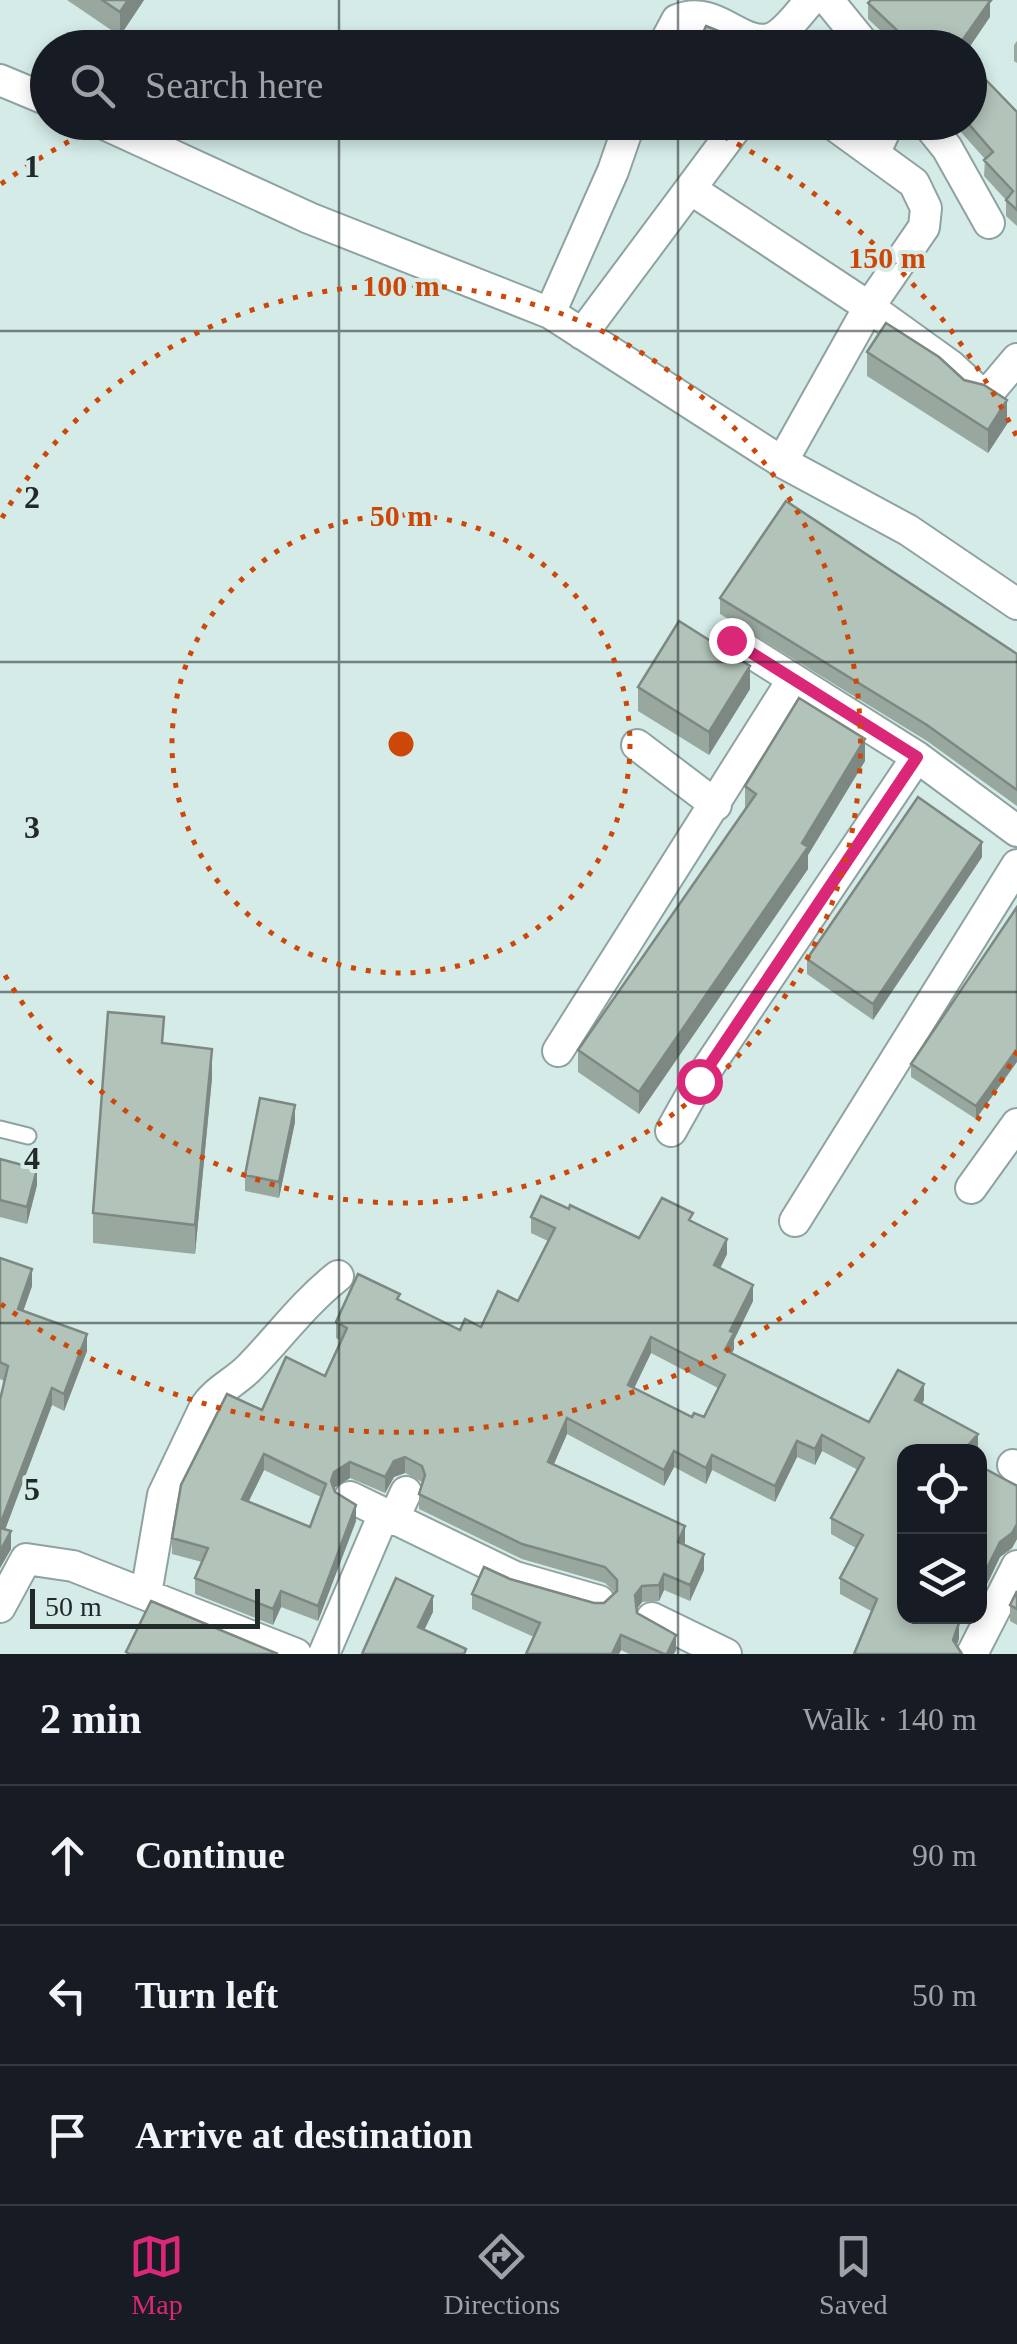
<!DOCTYPE html>
<html lang="en">
<head>
<meta charset="utf-8">
<style>
  :root { --surface:#171b24; --page:#20242c; --text:#f1f3f6; --muted:#9ea1a6; --line:#363941; --accent:#db2777 }
  body { margin:0; font-family:Georgia,serif; background:var(--page); color:var(--text) }
  .controls { position:absolute; right:30px; bottom:30px; display:grid; overflow:hidden; border-radius:20px; box-shadow:0 5px 15px #0003 }
  .controls button { width:90px; height:90px; display:grid; place-items:center; padding:0; border:0; border-bottom:2px solid var(--line); background:var(--surface); color:var(--text); font:50px sans-serif }
  .scale { position:absolute; left:30px; bottom:25px; width:230px; box-sizing:border-box; padding-left:10px; border:5px solid #212929; border-top:0; font-size:28px; line-height:35px; white-space:nowrap; color:#212929; -webkit-text-stroke:8px #d4ebe8; paint-order:stroke }
  .stop { position:absolute; width:30px; height:30px; margin:-22px; border:8px solid #db2777; border-radius:50%; background:#fff }
  .stop.end { background:#db2777; border-color:#fff; box-shadow:0 2px 10px #0008 }
  .list { margin:0; padding:0; list-style:none }
  h2 { display:flex; justify-content:space-between; align-items:center; height:130px; margin:0; padding:0 40px; font-size:42px }
  h2 small { font-size:32px; font-weight:400; color:var(--muted) }
  .list li { display:grid; grid-template-columns:65px 1fr auto; gap:30px; align-items:center; box-sizing:border-box; height:140px; padding:0 40px; border-top:2px solid var(--line) }
  .list b { display:block; font-size:38px; white-space:nowrap }
  .list em { font-size:32px; font-style:normal; color:var(--muted) }
  .icon { flex:none; width:55px; height:55px; fill:none; stroke:currentColor; stroke-width:2; stroke-linecap:round; stroke-linejoin:round }
  .map { position:relative; flex:none; width:1017px; height:1654px; overflow:hidden }
  .search { position:absolute; background:var(--surface); box-shadow:0 5px 15px #0003; left:30px; right:30px; top:30px; height:110px; display:flex; align-items:center; gap:25px; box-sizing:border-box; padding:0 35px; border-radius:55px; color:var(--muted); font-size:38px }
  .sheet { height:550px; background:var(--surface) }
  nav { display:flex; justify-content:space-around; align-items:center; box-sizing:border-box; height:140px; border-top:2px solid var(--line); background:var(--surface); font-size:28px; color:var(--muted) }
  nav a { display:grid; justify-items:center; gap:5px }
  nav .on { color:var(--accent) }
  .map>svg:first-child { display:block }
  .lines { fill:none; stroke-linecap:round; stroke-linejoin:round }
  .lane-casing { stroke:#8ea3a1; stroke-width:19 }
  .street-casing { stroke:#8ea3a1; stroke-width:34 }
  .lane { stroke:#fff; stroke-width:15 }
  .street { stroke:#fff; stroke-width:30 }
  .wall { fill:#99a89f; fill-rule:evenodd }
  .shaded-wall { fill:#7d8882 }
  .building { fill:#b2c3b9; stroke:#7d8882; stroke-width:2.5; fill-rule:evenodd }
  .route { stroke:#db2777; stroke-width:12 }
  .grid { fill:none; stroke:#212929; stroke-width:2.5; stroke-opacity:0.55 }
  .ring { fill:none; stroke:#cd4708; stroke-width:5; stroke-dasharray:5 10 }
  .grid-label { font-size:32px; text-anchor:middle; font-weight:bold; fill:#212929; stroke:#d4ebe8; stroke-width:8; stroke-linejoin:round; paint-order:stroke }
  .centre { fill:#cd4708; stroke:#d4ebe8; stroke-width:5 }
  .ring-label { font-size:30px; text-anchor:middle; font-weight:bold; fill:#cd4708; stroke:#d4ebe8; stroke-width:8; stroke-linejoin:round; paint-order:stroke }
</style>
</head>
<body>
<div class="map">
<svg width="1017" height="1654" viewBox="0 0 1017 1654">
  <rect width="100%" height="100%" fill="#d4ebe8"/>
  <g class="lines">
    <g class="lane-casing">
      <path id="lane" d="M 0,1129 L 28,1136"/>
    </g>
    <g class="street-casing">
      <path id="street" d="M 828,0 L 867,48
        M 662,48 L 677,20 C 715,4 740,46 769,39 C 785,35 800,11 811,0
        M 0,80 L 48,100
        M 100,122 L 309,218 L 550,313 L 782,462 L 908,530 L 1017,604
        M 926,122 L 947,148 L 989,223
        M 874,154 L 889,122
        M 692,190 L 869,307 L 951,366 L 976,389 L 990,391 L 1017,359
        M 550,313 L 613,171 L 630,122
        M 582,334 L 740,122
        M 782,462 L 869,307 L 924,227 L 926,208 L 914,183 L 830,122
        M 731,640 L 917,757 L 1017,831
        M 637,745 L 716,805
        M 558,1051 L 793,679
        M 671,1131 L 699,1081 L 917,757
        M 971,1188 L 1017,1124
        M 795,1221 L 1017,865
        M 1013,1465 L 1017,1469
        M 350,1497 L 515,1577 L 599,1601
        M 393,1520 L 406,1492
        M 146,1594 L 163,1495 L 204,1409 C 214,1391 236,1382 250,1367 C 280,1336 304,1303 338,1276
        M 0,1607 L 26,1559 L 73,1566 L 296,1654
        M 652,1618 L 726,1654
        M 324,1654 L 383,1516
        M 972,1654 L 1017,1566"/>
    </g>
    <use href="#lane" class="lane"/>
    <use href="#street" class="street"/>
  </g>
  <path class="wall" d="M 67,0 L 144,0 L 120,36 Z
    M 868,3 L 990,3 L 990,17 L 895,44 L 868,19 Z
    M 1017,41 L 1017,63 L 1014,61 L 1014,45 Z
    M 1017,112 L 1017,226 L 1006,216 L 1006,200 L 984,176 L 985,159 L 960,131 L 960,122 L 970,122 Z
    M 670,122 L 701,122 L 695,136 L 670,126 Z
    M 867,352 L 1007,424 L 988,453 L 867,376 Z
    M 720,598 L 1017,654 L 1017,806 L 927,741 L 720,614 Z
    M 638,687 L 750,689 L 709,755 L 638,711 Z
    M 865,761 L 808,855 L 808,869 L 639,1114 L 578,1072 L 578,1050 L 745,809 L 745,786 Z
    M 982,857 L 873,1020 L 807,974 L 807,959 Z
    M 1017,907 L 976,1119 L 911,1077 L 911,1064 Z
    M 164,1043 L 212,1078 L 195,1254 L 93,1243 L 93,1213 Z
    M 295,1122 L 279,1198 L 245,1191 L 245,1175 Z
    M 0,1159 L 37,1185 L 27,1224 L 0,1217 Z
    M 569,1209 L 639,1238 L 693,1222 L 727,1254 L 720,1268 L 753,1301 L 734,1340 L 734,1349 L 732,1353 L 869,1422 L 924,1400 L 922,1404 L 978,1450 L 977,1452 L 904,1452 L 904,1616 L 959,1639 L 873,1612 L 840,1594 L 840,1578 L 856,1548 L 831,1534 L 831,1518 L 858,1470 L 822,1451 L 815,1465 L 797,1457 L 775,1502 L 712,1470 L 706,1484 L 674,1467 L 664,1486 L 567,1434 L 553,1465 L 685,1542 L 684,1545 L 704,1570 L 690,1601 L 664,1590 L 659,1601 L 642,1602 L 637,1609 L 637,1613 L 676,1650 L 674,1654 L 629,1654 L 621,1650 L 619,1654 L 526,1654 L 534,1637 L 472,1609 L 472,1594 L 510,1579 L 594,1603 L 604,1603 L 615,1593 L 605,1583 L 522,1559 L 419,1509 L 419,1494 L 422,1482 L 405,1473 L 394,1477 L 385,1493 L 350,1478 L 334,1488 L 335,1492 L 356,1521 L 318,1621 L 281,1607 L 273,1625 L 195,1594 L 195,1578 L 202,1562 L 172,1554 L 172,1538 L 262,1410 L 325,1376 L 341,1341 L 336,1338 L 336,1322 L 400,1301 L 460,1330 L 481,1327 L 518,1301 L 548,1241 L 531,1233 L 531,1217 ZM 651,1353 L 718,1388 L 704,1417 L 692,1417 L 634,1388 ZM 264,1470 L 321,1497 L 310,1527 L 249,1501 Z
    M 0,1258 L 32,1286 L 23,1311 L 87,1351 L 64,1411 L 52,1405 L 5,1530 L 11,1549 L 0,1568 L 0,1400 L 4,1381 L 0,1379 Z
    M 980,1466 L 1017,1486 L 1017,1539 L 1012,1548 L 1000,1557 L 987,1584 L 980,1580 Z
    M 1017,1591 L 1017,1625 L 1010,1621 L 1010,1605 Z"/>
  <path class="shaded-wall" d="M 128,0 L 144,0 L 120,36 L 120,12 Z
    M 982,0 L 993,0 L 990,3 L 990,17 L 969,48 L 957,48 Z
    M 695,122 L 701,122 L 695,136 Z
    M 1007,400 L 1007,424 L 988,453 L 988,430 Z
    M 750,666 L 750,689 L 709,755 L 709,732 Z
    M 865,739 L 865,761 L 808,855 L 808,869 L 639,1114 L 639,1092 L 802,843 Z
    M 982,842 L 982,857 L 873,1020 L 873,1004 Z
    M 212,1049 L 212,1078 L 195,1254 L 195,1225 Z
    M 1017,1049 L 1017,1062 L 976,1119 L 976,1106 Z
    M 295,1105 L 295,1122 L 279,1198 L 279,1182 Z
    M 37,1169 L 37,1185 L 27,1224 L 27,1207 Z
    M 727,1239 L 727,1254 L 714,1281 L 714,1265 Z
    M 32,1269 L 32,1286 L 18,1326 L 18,1309 Z
    M 753,1285 L 753,1301 L 734,1340 L 734,1349 L 725,1366 L 725,1350 L 730,1331 Z
    M 87,1334 L 87,1351 L 64,1411 L 64,1394 Z
    M 651,1337 L 651,1353 L 628,1401 L 628,1385 Z
    M 924,1384 L 924,1400 L 915,1416 L 915,1400 Z
    M 52,1388 L 52,1405 L 0,1543 L 0,1525 Z
    M 567,1418 L 567,1434 L 548,1478 L 548,1462 Z
    M 978,1434 L 978,1450 L 977,1452 L 962,1452 Z
    M 822,1435 L 822,1451 L 815,1465 L 815,1449 Z
    M 797,1441 L 797,1457 L 775,1502 L 775,1486 Z
    M 674,1451 L 674,1467 L 664,1486 L 664,1470 Z
    M 264,1454 L 264,1470 L 242,1515 L 242,1499 Z
    M 712,1455 L 712,1470 L 706,1484 L 706,1468 Z
    M 405,1457 L 405,1473 L 394,1477 L 385,1493 L 385,1477 L 394,1461 Z
    M 350,1462 L 350,1478 L 334,1488 L 331,1481 L 334,1472 Z
    M 356,1505 L 356,1521 L 318,1621 L 318,1606 Z
    M 1017,1524 L 1017,1539 L 1012,1548 L 1000,1557 L 987,1584 L 987,1568 L 1000,1542 Z
    M 685,1526 L 685,1542 L 678,1558 L 678,1542 Z
    M 11,1531 L 11,1549 L 0,1568 L 0,1551 Z
    M 704,1554 L 704,1570 L 690,1601 L 690,1585 Z
    M 664,1574 L 664,1590 L 659,1601 L 659,1585 Z
    M 642,1586 L 642,1602 L 635,1611 L 635,1595 Z
    M 281,1591 L 281,1607 L 273,1625 L 273,1609 Z
    M 433,1596 L 433,1612 L 418,1643 L 418,1627 Z
    M 959,1623 L 959,1639 L 954,1654 L 953,1640 Z
    M 621,1635 L 621,1650 L 619,1654 L 612,1654 Z
    M 676,1635 L 676,1650 L 674,1654 L 667,1654 Z"/>
  <path class="building" d="M 102,0 L 128,0 L 120,12 Z
    M 871,0 L 988,0 L 990,1 L 957,48 L 893,48 L 902,35 L 868,3 Z
    M 706,26 L 731,36 L 726,48 L 696,48 Z
    M 987,81 L 1017,112 L 1017,210 L 1006,200 L 1013,191 L 984,160 L 993,152 L 967,122 L 970,122 L 970,103 Z
    M 886,323 L 939,357 L 964,380 L 984,385 L 1007,400 L 988,430 L 867,352 Z
    M 786,501 L 1017,654 L 1017,790 L 927,725 L 720,598 Z
    M 679,621 L 750,666 L 709,732 L 638,687 Z
    M 799,698 L 865,739 L 802,843 L 808,847 L 639,1092 L 578,1050 L 756,794 L 745,786 Z
    M 918,797 L 982,842 L 873,1004 L 807,959 Z
    M 1017,907 L 1017,1049 L 976,1106 L 911,1064 Z
    M 108,1012 L 164,1017 L 162,1043 L 212,1049 L 195,1225 L 93,1213 Z
    M 260,1098 L 295,1105 L 279,1182 L 245,1175 Z
    M 0,1159 L 37,1169 L 27,1207 L 0,1200 Z
    M 541,1196 L 569,1209 L 570,1205 L 639,1238 L 662,1198 L 693,1213 L 689,1220 L 727,1239 L 714,1265 L 753,1285 L 730,1331 L 734,1333 L 725,1350 L 869,1422 L 898,1370 L 924,1384 L 915,1400 L 978,1434 L 962,1452 L 904,1452 L 904,1616 L 947,1616 L 959,1623 L 953,1640 L 962,1654 L 854,1654 L 877,1599 L 840,1578 L 863,1535 L 831,1518 L 864,1458 L 822,1435 L 815,1449 L 797,1441 L 775,1486 L 712,1455 L 706,1468 L 674,1451 L 664,1470 L 567,1418 L 548,1462 L 685,1526 L 678,1542 L 704,1554 L 690,1585 L 664,1574 L 659,1585 L 642,1586 L 635,1595 L 637,1613 L 676,1635 L 667,1654 L 664,1654 L 621,1635 L 612,1654 L 526,1654 L 540,1623 L 472,1594 L 484,1567 L 510,1579 L 594,1603 L 604,1603 L 617,1591 L 617,1580 L 605,1567 L 522,1544 L 419,1494 L 425,1475 L 422,1466 L 405,1457 L 394,1461 L 385,1477 L 350,1462 L 334,1472 L 331,1481 L 335,1492 L 356,1505 L 318,1606 L 281,1591 L 273,1609 L 195,1578 L 208,1548 L 172,1538 L 181,1485 L 227,1394 L 262,1410 L 286,1357 L 325,1376 L 347,1328 L 336,1322 L 358,1274 L 400,1294 L 397,1299 L 460,1330 L 465,1319 L 481,1327 L 498,1291 L 518,1301 L 555,1228 L 531,1217 ZM 651,1337 L 725,1375 L 704,1417 L 694,1413 L 692,1417 L 628,1385 ZM 264,1454 L 326,1484 L 310,1527 L 242,1499 Z
    M 0,1258 L 32,1269 L 18,1309 L 87,1334 L 64,1394 L 52,1388 L 0,1525 L 0,1400 L 8,1366 L 0,1362 Z
    M 980,1466 L 1017,1486 L 1017,1524 L 1012,1533 L 1000,1542 L 987,1568 L 980,1564 Z
    M 0,1528 L 11,1531 L 0,1551 Z
    M 396,1578 L 433,1596 L 418,1627 L 466,1649 L 464,1654 L 362,1654 Z
    M 1017,1591 L 1017,1609 L 1010,1605 Z
    M 151,1601 L 278,1654 L 130,1654 L 126,1652 Z"/>
  <g class="lines">
    <path class="route" d="M 699,1081 L 917,757 L 731,640"/>
  </g>
  <path class="grid" d="M 339,0 L 339,48M 678,0 L 678,48M 339,122 L 339,1654M 678,122 L 678,1654M 0,331 L 1017,331M 0,662 L 1017,662M 0,992 L 1017,992M 0,1323 L 1017,1323"/>
  <g class="ring">
    <circle cx="401" cy="744" r="229"/>
    <path d="M2 518A459 459 0 1 1 2 970"/>
    <path d="M1017 1051A688 688 0 0 1 1 1304M1 184A688 688 0 0 1 105 123M697 123A688 688 0 0 1 1017 437"/>
  </g>
  <g class="grid-label">
    <text x="32" y="177">1</text>
    <text x="32" y="508">2</text>
    <text x="32" y="838">3</text>
    <text x="32" y="1169">4</text>
    <text x="32" y="1500">5</text>
  </g>
  <circle cx="401" cy="744" r="15" class="centre"/>
  <g class="ring-label">
    <text x="887" y="268">150 m</text>
    <text x="401" y="296">100 m</text>
    <text x="401" y="526">50 m</text>
  </g>
</svg>
<div class="controls">
<button><svg class="icon" aria-label="locate" viewBox="0 0 24 24"><circle cx="12" cy="12" r="6"/><path d="M12 2v4M12 18v4M2 12h4M18 12h4"/></svg></button>
<button><svg class="icon" aria-label="layers" viewBox="0 0 24 24"><path d="M12 4l9 5-9 5-9-5zM3 14l9 5 9-5"/></svg></button>
</div>
<div class="scale">50 m</div>
<div class="stop" style="left:699px;top:1081px"></div>
<div class="stop end" style="left:731px;top:640px"></div>
<div class="search"><svg class="icon" aria-label="search" viewBox="0 0 24 24"><circle cx="10" cy="10" r="6"/><path d="M15 15l6 6"/></svg>Search here</div>
</div>
<section class="sheet">
<h2>2 min<small>Walk · 140 m</small></h2>
<ul class="list">
<li><svg class="icon" aria-label="ahead" viewBox="0 0 24 24"><path d="M12 20V5M6 11l6-6 6 6"/></svg><div><b>Continue</b></div><em>90 m</em></li>
<li><svg class="icon" aria-label="left" viewBox="0 0 24 24"><path d="M17 20v-9H6M10 6l-5 5 5 5"/></svg><div><b>Turn left</b></div><em>50 m</em></li>
<li><svg class="icon" aria-label="arrive" viewBox="0 0 24 24"><path d="M6 21V4h12l-3 4 3 4H6"/></svg><div><b>Arrive at destination</b></div></li>
</ul>
</section>
<nav>
<a class="on"><svg class="icon" aria-label="map" viewBox="0 0 24 24"><path d="M3 6l6-2 6 2 6-2v14l-6 2-6-2-6 2zM9 4v14M15 6v14"/></svg>Map</a>
<a><svg class="icon" aria-label="directions" viewBox="0 0 24 24"><path d="M12 3l9 9-9 9-9-9zM9 14v-3h6M13 9l2 2-2 2"/></svg>Directions</a>
<a><svg class="icon" aria-label="saved" viewBox="0 0 24 24"><path d="M7 4h10v16l-5-4-5 4z"/></svg>Saved</a>
</nav>
</body>
</html>
